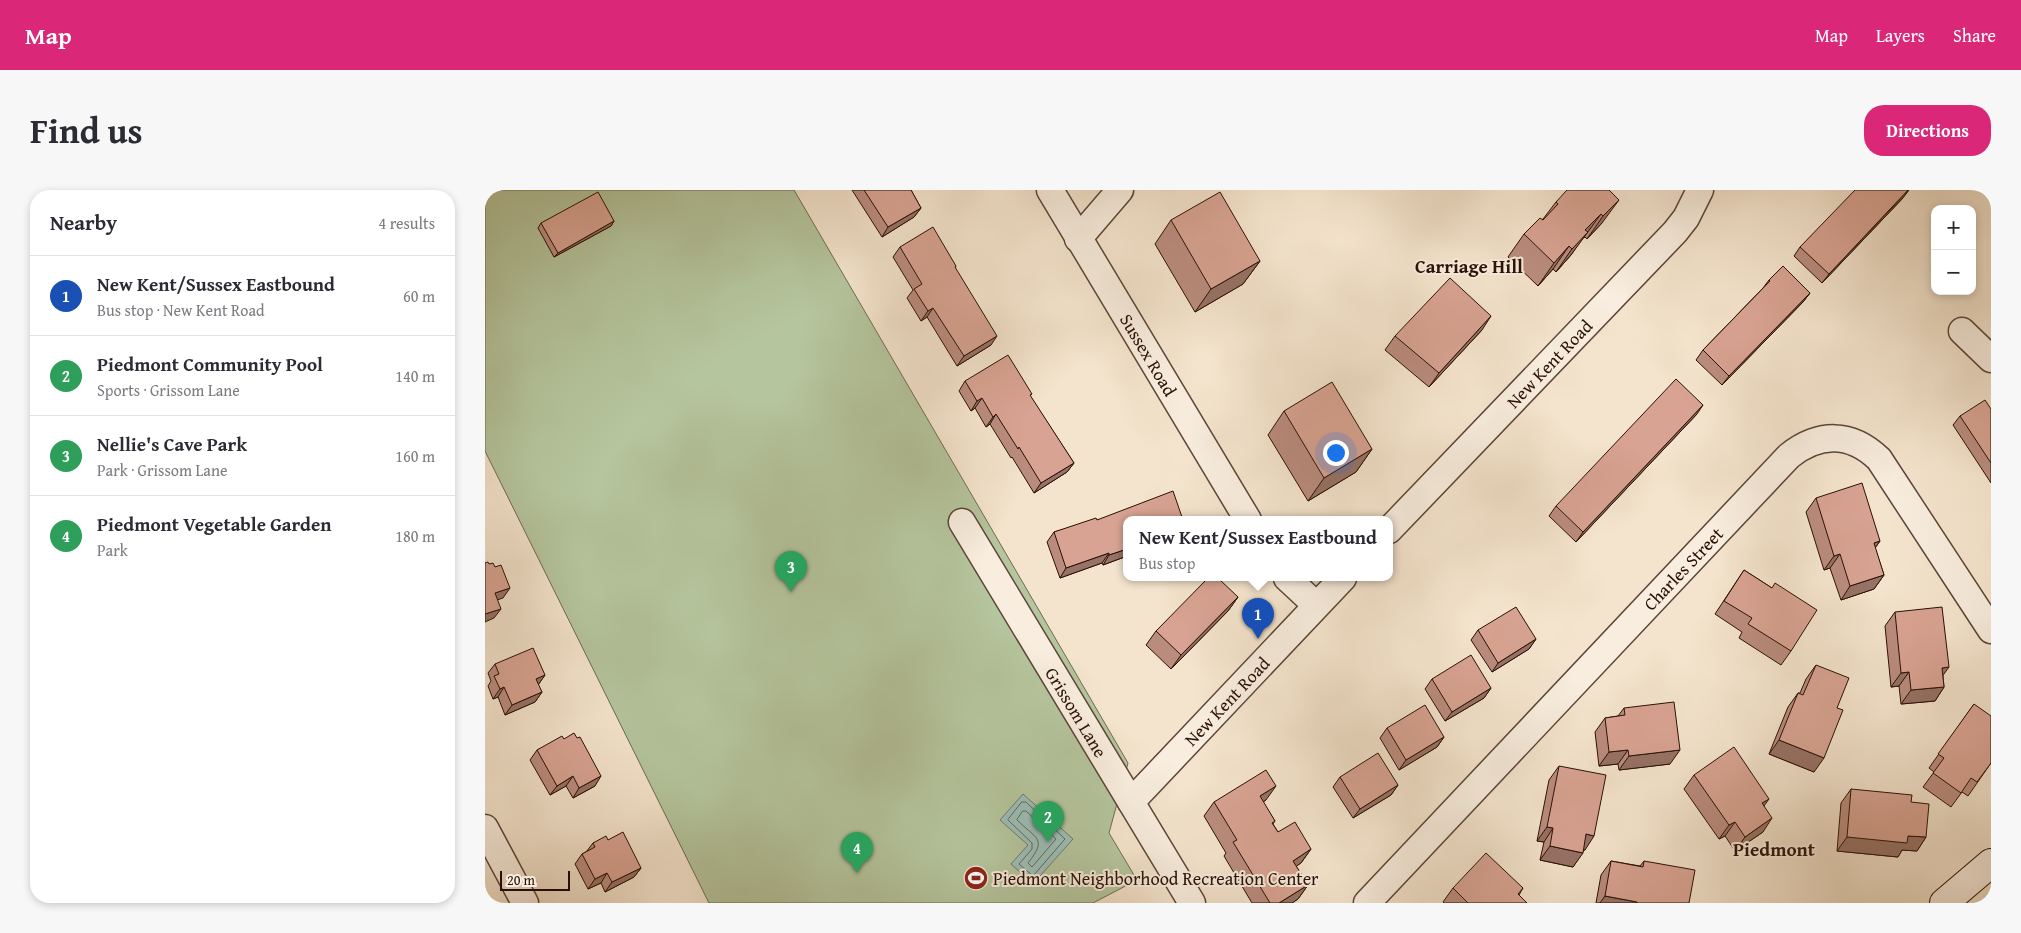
<!DOCTYPE html>
<html lang="en">
<head>
<meta charset="utf-8">
<style>
  :root { --surface:#fff; --page:#f7f7f7; --text:#2b2b33; --muted:#7c7c81; --line:#e1e1e2; --accent:#db2777 }
  body { margin:0; font-family:"Gentium Book Plus",serif; background:var(--page); color:var(--text) }
  .controls { position:absolute; right:15px; top:15px; display:grid; overflow:hidden; border-radius:10px; box-shadow:0 2px 8px #0003 }
  .controls button { width:45px; height:45px; display:grid; place-items:center; padding:0; border:0; border-bottom:1px solid var(--line); background:var(--surface); color:var(--text); font:25px sans-serif }
  .scale { position:absolute; left:15px; bottom:12px; width:70px; box-sizing:border-box; padding-left:5px; border:2px solid #291006; border-top:0; font-size:14px; line-height:18px; white-space:nowrap; color:#291006; -webkit-text-stroke:4px #f8edde; paint-order:stroke }
  .you { position:absolute; left:850px; top:262px; width:18px; height:18px; margin:-12px; border:4px solid #fff; border-radius:50%; background:#1a73e8; box-shadow:0 0 0 8px #1a73e833 }
  .badge { display:grid; place-items:center; width:32px; height:32px; border-radius:50%; background:var(--accent); color:#fff; font-size:16px; font-weight:700 }
  .pin { position:absolute; translate:-50% -41px; filter:drop-shadow(0 1px 2px #0008) }
  .pin::after { content:''; position:absolute; top:26px; width:18px; height:15px; background:inherit; clip-path:polygon(0 0,100% 0,50% 100%) }
  .popup { position:absolute; left:638px; top:326px; width:270px; height:65px; box-sizing:border-box; display:grid; place-content:center; border-radius:10px; background:var(--surface); filter:drop-shadow(0 1px 4px #0005); font-size:16px; white-space:nowrap; color:var(--muted) }
  .popup b { font-size:19px; color:var(--text) }
  .popup::after { content:''; position:absolute; left:50%; top:100%; margin-left:-10px; border:10px solid transparent; border-top-color:var(--surface) }
  .list { margin:0; padding:0; list-style:none }
  h2 { display:flex; justify-content:space-between; align-items:center; height:65px; margin:0; padding:0 20px; font-size:21px }
  h2 small { font-size:16px; font-weight:400; color:var(--muted) }
  .list li { display:grid; grid-template-columns:32px 1fr auto; gap:15px; align-items:center; box-sizing:border-box; height:80px; padding:0 20px; border-top:1px solid var(--line) }
  .list b { display:block; font-size:19px; white-space:nowrap }
  .list p { margin:0; font-size:16px; white-space:nowrap; color:var(--muted) }
  .list em { font-size:16px; font-style:normal; color:var(--muted) }
  .map { position:relative; flex:none; width:1506px; height:713px; overflow:hidden; border-radius:20px }
  header { display:flex; align-items:center; gap:30px; box-sizing:border-box; height:70px; padding:0 25px; background:var(--accent); color:#fff }
  header strong { font-size:24px }
  nav { display:flex; gap:28px; margin-inline-start:auto; font-size:18px }
  .intro { display:flex; align-items:center; justify-content:space-between; box-sizing:border-box; height:120px; padding:0 30px }
  h1 { margin:0; font-size:35px }
  .button { padding:12px 22px; border-radius:20px; background:var(--accent); color:#fff; font-size:18px; font-weight:700 }
  main { display:flex; gap:30px; padding:0 30px }
  aside { flex:1; background:var(--surface); border-radius:20px; box-shadow:0 2px 8px #0003 }
  .map>svg:first-child { display:block }
  .green { fill:#b5c59d; stroke:#6f6a52 }
  .water { fill:#9cbfb7; stroke:#6e7970 }
  .lines { fill:none; stroke-linecap:round; stroke-linejoin:round }
  .shore { stroke:#62685e; stroke-width:1 }
  .street-casing { stroke:#5c4538; stroke-width:29 }
  .secondary-casing { stroke:#291006; stroke-width:30 }
  .street { stroke:#f8edde; stroke-width:26 }
  .secondary { stroke:#f8edde; stroke-width:28 }
  .wall { fill:#ba8c7e; stroke:#291006 }
  .shaded-wall { fill:#977266; stroke:#291006 }
  .building { fill:#d8a392; stroke:#291006 }
  .labels { text-anchor:middle; dominant-baseline:central; stroke-width:4; stroke-linejoin:round; paint-order:stroke }
  .street-label { font-size:18px; fill:#291006; stroke:#f8edde }
  .poi-label { font-size:18px; fill:#291006; stroke:#f8edde; text-anchor:start }
  .neighbourhood-label { font-size:19px; font-weight:bold; fill:#291006; stroke:#f8edde }
</style>
</head>
<body>
<header>
<strong>Map</strong>
<nav><a>Map</a><a>Layers</a><a>Share</a></nav>
</header>
<div class="intro"><h1>Find us</h1><a class="button">Directions</a></div>
<main>
<aside>
<h2>Nearby<small>4 results</small></h2>
<ul class="list">
<li><span class="badge" style="background:#1a4fb4">1</span><div><b>New Kent/Sussex Eastbound</b><p>Bus stop · New Kent Road</p></div><em>60 m</em></li>
<li><span class="badge" style="background:#2e9e5b">2</span><div><b>Piedmont Community Pool</b><p>Sports · Grissom Lane</p></div><em>140 m</em></li>
<li><span class="badge" style="background:#2e9e5b">3</span><div><b>Nellie's Cave Park</b><p>Park · Grissom Lane</p></div><em>160 m</em></li>
<li><span class="badge" style="background:#2e9e5b">4</span><div><b>Piedmont Vegetable Garden</b><p>Park</p></div><em>180 m</em></li>
</ul>
</aside>
<div class="map">
<svg width="1506" height="713" viewBox="0 0 1506 713">
  <rect width="100%" height="100%" fill="#f4e4cd"/>
  <filter id="stains"><feTurbulence type="fractalNoise" baseFrequency=".004" numOctaves="4"/><feColorMatrix values="0 0 0 0 .2 0 0 0 0 .09 0 0 0 0 .02 0 0 0 .5 -.17"/></filter>
  <radialGradient id="worn" r=".72"><stop offset=".6" stop-color="#630" stop-opacity="0"/><stop offset="1" stop-color="#630" stop-opacity=".3"/></radialGradient>
  <path class="green" d="M 0,0 L 309,0 L 643,573 L 624,643 L 652,690 L 608,713 L 224,713 L 0,261 Z"/>
  <path class="water" d="M 538,604 L 588,649 L 548,694 L 526,674 L 543,655 L 515,630 Z"/>
  <g class="lines">
    <path class="shore" d="M 537,612 L 541,612 L 580,649 L 548,686 L 534,674 L 547,659 L 547,653 L 523,630 Z
      M 538,621 L 541,621 L 571,649 L 547,677 L 543,673 C 563,648 551,649 532,630 Z"/>
    <g class="street-casing">
      <g id="street">
        <path id="s1" d="M 565,0 L 763,330"/>
        <path d="M 593,49 L 635,0"/>
        <path d="M 1477,141 L 1506,169"/>
        <path id="s2" d="M 477,332 L 707,713"/>
        <path id="s3" d="M 904,340 L 1190,42 L 1201,28 L 1215,0"/>
        <path d="M 802,388 L 831,415"/>
        <path id="s4" d="M 646,612 L 858,388"/>
        <path d="M 0,638 L 40,713"/>
        <path id="s5" d="M 882,713 L 1304,266 C 1334,242 1366,242 1394,269 L 1506,440"/>
      </g>
    </g>
    <g class="secondary-casing">
      <path id="secondary" d="M 1459,713 L 1506,673"/>
    </g>
    <use href="#street" class="street"/>
    <use href="#secondary" class="secondary"/>
  </g>
  <path class="wall" d="M 367,0 L 426,0 L 436,18 L 429,27 L 397,47 Z
    M 1124,0 L 1117,33 L 1102,49 L 1100,47 L 1097,49 L 1086,65 L 1071,82 L 1068,79 L 1053,96 L 1023,67 L 1039,44 L 1058,29 L 1071,12 Z
    M 1418,8 L 1337,93 L 1309,66 L 1315,57 Z
    M 686,30 L 775,71 L 758,94 L 710,122 L 670,54 Z
    M 129,31 L 126,36 L 69,67 L 53,38 L 56,33 Z
    M 415,57 L 471,76 L 470,78 L 506,155 L 472,176 L 442,127 L 436,131 L 422,108 L 428,100 L 408,67 Z
    M 1284,90 L 1325,103 L 1318,112 L 1237,195 L 1211,170 L 1218,160 L 1278,98 Z
    M 997,140 L 944,197 L 900,160 L 910,146 Z
    M 480,191 L 547,204 L 545,206 L 589,273 L 582,282 L 549,303 L 527,267 L 526,268 L 505,234 L 501,237 L 490,218 L 486,221 L 474,201 Z
    M 1506,219 L 1506,293 L 1468,235 L 1475,226 Z
    M 799,221 L 887,259 L 871,282 L 823,311 L 783,245 Z
    M 1212,224 L 1091,352 L 1064,326 L 1071,316 Z
    M 1331,308 L 1395,351 L 1390,358 L 1399,385 L 1389,399 L 1356,410 L 1345,378 L 1339,380 L 1321,322 Z
    M 612,330 L 642,330 L 642,366 L 618,375 L 617,373 L 575,388 L 562,352 L 569,342 Z
    M 1259,380 L 1287,398 L 1306,461 L 1296,475 L 1254,448 L 1257,442 L 1230,424 Z
    M 753,407 L 743,421 L 686,479 L 661,455 L 671,441 Z
    M 1410,422 L 1458,486 L 1459,497 L 1450,511 L 1416,514 L 1414,496 L 1406,497 L 1400,436 Z
    M 993,440 L 1051,449 L 1044,459 L 1007,482 L 986,450 Z
    M 10,474 L 60,485 L 53,495 L 57,502 L 50,512 L 20,525 L 13,507 L 8,509 L 3,496 L 6,491 L 3,483 Z
    M 1331,475 L 1352,518 L 1329,582 L 1284,564 L 1303,517 L 1313,503 L 1315,503 L 1321,489 Z
    M 947,489 L 1006,498 L 999,508 L 960,531 L 940,499 Z
    M 1489,514 L 1506,573 L 1483,606 L 1477,602 L 1466,617 L 1438,597 L 1449,582 L 1444,578 Z
    M 1139,518 L 1185,574 L 1134,580 L 1133,574 L 1114,576 L 1110,542 L 1120,528 L 1133,526 Z
    M 902,538 L 959,547 L 952,557 L 914,580 L 895,548 Z
    M 79,549 L 110,596 L 88,608 L 81,596 L 65,605 L 45,570 L 52,560 Z
    M 1074,576 L 1100,660 L 1099,660 L 1088,677 L 1055,670 L 1059,652 L 1052,651 L 1064,590 Z
    M 1209,585 L 1279,616 L 1278,642 L 1250,661 L 1240,646 L 1234,649 L 1199,599 Z
    M 855,587 L 913,595 L 906,605 L 868,628 L 848,597 Z
    M 1366,599 L 1441,647 L 1432,661 L 1417,660 L 1413,667 L 1352,661 L 1356,613 Z
    M 781,610 L 778,612 L 790,631 L 788,634 L 793,642 L 826,659 L 816,673 L 811,676 L 823,695 L 813,709 L 807,713 L 767,713 L 739,666 L 741,663 L 719,626 L 729,612 Z
    M 123,650 L 156,678 L 149,687 L 120,702 L 116,693 L 103,699 L 90,674 L 97,664 L 101,662 L 108,653 Z
    M 1126,671 L 1155,676 L 1159,671 L 1204,713 L 1111,713 L 1116,685 Z
    M 968,698 L 1038,698 L 1034,705 L 1042,713 L 959,713 L 958,712 Z"/>
  <path class="shaded-wall" d="M 1424,0 L 1418,8 L 1337,93 L 1344,84 Z
    M 1134,10 L 1117,33 L 1102,49 L 1118,26 Z
    M 436,18 L 429,27 L 397,47 L 403,37 Z
    M 1116,24 L 1086,65 L 1071,82 L 1100,40 Z
    M 129,31 L 126,36 L 69,67 L 73,63 Z
    M 1084,56 L 1068,79 L 1053,96 L 1069,73 Z
    M 775,71 L 758,94 L 710,122 L 726,99 Z
    M 1325,103 L 1318,112 L 1237,195 L 1244,186 Z
    M 448,118 L 442,127 L 436,131 L 443,121 Z
    M 1006,126 L 997,140 L 944,197 L 954,183 Z
    M 512,146 L 506,155 L 472,176 L 479,166 Z
    M 497,208 L 490,218 L 486,221 L 492,211 Z
    M 1218,215 L 1212,224 L 1091,352 L 1098,342 Z
    M 511,224 L 505,234 L 501,237 L 508,227 Z
    M 887,259 L 871,282 L 823,311 L 839,288 Z
    M 589,273 L 582,282 L 549,303 L 556,293 Z
    M 1395,351 L 1385,365 L 1389,353 Z
    M 642,359 L 642,366 L 618,375 L 624,365 Z
    M 624,363 L 617,373 L 575,388 L 581,378 Z
    M 1355,364 L 1345,378 L 1339,380 L 1349,366 Z
    M 1399,385 L 1389,399 L 1356,410 L 1365,396 Z
    M 25,398 L 18,408 L 3,413 L 10,403 Z
    M 753,407 L 743,421 L 686,479 L 696,465 Z
    M 16,419 L 9,428 L 0,432 L 0,424 Z
    M 1051,449 L 1044,459 L 1007,482 L 1013,473 Z
    M 1464,477 L 1454,491 L 1457,478 Z
    M 1424,482 L 1414,496 L 1406,497 L 1416,483 Z
    M 60,485 L 53,495 L 51,489 Z
    M 19,497 L 13,507 L 8,509 L 15,499 Z
    M 1459,497 L 1450,511 L 1416,514 L 1426,500 Z
    M 1006,498 L 999,508 L 960,531 L 967,522 Z
    M 57,502 L 50,512 L 20,525 L 27,515 Z
    M 959,547 L 952,557 L 914,580 L 921,570 Z
    M 1294,550 L 1339,568 L 1329,582 L 1284,564 Z
    M 1143,560 L 1133,574 L 1114,576 L 1124,562 Z
    M 1195,560 L 1185,574 L 1134,580 L 1144,566 Z
    M 88,586 L 81,596 L 65,605 L 72,596 Z
    M 116,586 L 110,596 L 88,608 L 94,598 Z
    M 913,595 L 906,605 L 868,628 L 875,619 Z
    M 791,596 L 781,610 L 765,620 L 775,606 Z
    M 1284,609 L 1274,623 L 1277,613 Z
    M 1287,628 L 1278,642 L 1250,661 L 1260,647 Z
    M 1250,632 L 1240,646 L 1234,649 L 1244,635 Z
    M 1062,637 L 1068,638 L 1059,652 L 1052,651 Z
    M 1101,644 L 1109,646 L 1100,660 L 1092,658 Z
    M 1423,646 L 1441,647 L 1432,661 L 1417,660 L 1413,667 L 1352,661 L 1362,647 Z
    M 1065,656 L 1098,663 L 1088,677 L 1055,670 Z
    M 826,659 L 816,673 L 799,685 L 808,671 Z
    M 156,678 L 149,687 L 120,702 L 127,692 Z
    M 122,683 L 116,693 L 103,699 L 110,689 Z
    M 823,695 L 813,709 L 807,713 L 794,713 Z
    M 1120,706 L 1152,712 L 1151,713 L 1115,713 Z"/>
  <path class="building" d="M 379,0 L 426,0 L 436,18 L 403,37 Z
    M 1082,0 L 1124,0 L 1134,10 L 1118,26 L 1116,24 L 1100,40 L 1103,42 L 1087,59 L 1084,56 L 1069,73 L 1039,44 L 1055,28 L 1058,30 L 1073,14 L 1071,12 Z
    M 1370,0 L 1423,0 L 1344,84 L 1315,57 Z
    M 113,2 L 129,31 L 73,63 L 56,33 Z
    M 735,2 L 775,71 L 726,99 L 686,30 Z
    M 448,37 L 471,76 L 470,77 L 512,146 L 479,166 L 448,118 L 443,121 L 429,99 L 437,94 L 415,57 Z
    M 1298,76 L 1325,103 L 1244,186 L 1218,160 L 1285,91 L 1284,90 Z
    M 965,88 L 1006,126 L 954,183 L 910,146 Z
    M 523,165 L 547,204 L 545,205 L 589,273 L 556,293 L 534,257 L 533,259 L 511,224 L 508,227 L 497,208 L 492,211 L 480,191 Z
    M 1191,189 L 1218,215 L 1098,342 L 1071,316 Z
    M 847,192 L 887,259 L 839,288 L 799,221 Z
    M 1500,210 L 1506,219 L 1506,273 L 1475,226 Z
    M 1377,293 L 1395,351 L 1389,353 L 1399,385 L 1365,396 L 1355,364 L 1349,366 L 1331,308 Z
    M 688,301 L 698,330 L 642,330 L 642,359 L 624,365 L 624,363 L 581,378 L 569,342 L 611,328 L 612,330 Z
    M 3,372 L 4,374 L 8,373 L 10,377 L 16,375 L 25,398 L 10,403 L 16,419 L 0,424 L 0,373 Z
    M 1259,380 L 1287,398 L 1290,393 L 1332,420 L 1306,461 L 1263,434 L 1267,428 L 1239,411 Z
    M 723,388 L 733,388 L 753,407 L 696,465 L 671,441 Z
    M 1031,417 L 1051,449 L 1013,473 L 993,440 Z
    M 1457,417 L 1464,477 L 1457,478 L 1459,497 L 1426,500 L 1424,482 L 1416,483 L 1410,422 Z
    M 48,458 L 60,485 L 51,489 L 57,502 L 27,515 L 19,497 L 15,499 L 9,486 L 14,484 L 10,474 Z
    M 986,465 L 1006,498 L 967,522 L 947,489 Z
    M 1331,475 L 1364,488 L 1352,518 L 1358,520 L 1339,568 L 1294,550 L 1313,503 L 1318,505 Z
    M 1189,512 L 1195,560 L 1144,566 L 1143,560 L 1124,562 L 1120,528 L 1140,525 L 1139,518 Z
    M 1489,514 L 1506,526 L 1506,573 L 1492,592 L 1486,588 L 1476,603 L 1448,583 L 1459,568 L 1453,564 Z
    M 940,515 L 959,547 L 921,570 L 902,538 Z
    M 89,543 L 92,548 L 95,547 L 116,586 L 94,598 L 88,586 L 72,596 L 52,560 L 77,546 L 79,549 Z
    M 1249,557 L 1284,609 L 1277,613 L 1287,628 L 1260,647 L 1250,632 L 1244,635 L 1209,585 Z
    M 893,563 L 913,595 L 875,619 L 855,587 Z
    M 1074,576 L 1121,585 L 1109,646 L 1101,644 L 1098,663 L 1065,656 L 1068,638 L 1062,637 Z
    M 781,580 L 791,596 L 775,606 L 790,631 L 787,633 L 793,642 L 810,632 L 826,659 L 808,671 L 823,695 L 794,713 L 785,713 L 748,652 L 752,650 L 729,612 Z
    M 1366,599 L 1427,605 L 1426,612 L 1444,614 L 1441,647 L 1423,646 L 1422,653 L 1362,647 Z
    M 138,642 L 156,678 L 127,692 L 122,683 L 110,689 L 97,664 L 110,657 L 108,653 L 121,646 L 123,650 Z
    M 1001,663 L 1038,698 L 1033,704 L 1042,713 L 983,713 L 968,698 Z
    M 1126,671 L 1158,677 L 1159,671 L 1210,680 L 1204,713 L 1152,713 L 1152,712 L 1120,706 Z"/>
  <defs>
    <g id="stadium-disc" transform="scale(1.25)"><circle r="9.5" fill="#8f2418" stroke="#f8edde"/><path d="M0-5a6.5 5 0 1 0 0 10a6.5 5 0 1 0 0-10ZM-3.5-1.8h7v3.6h-7Z" fill="#fff"/></g>
  </defs>
  <g fill-rule="evenodd">
    <use href="#stadium-disc" x="491" y="688"/>
  </g>
  <g class="labels">
    <g class="street-label">
      <text stroke="none"><textPath href="#s1" startOffset="192">Sussex Road</textPath></text>
      <text stroke="none"><textPath href="#s3" startOffset="231">New Kent Road</textPath></text>
      <text stroke="none"><textPath href="#s5" startOffset="460">Charles Street</textPath></text>
      <text stroke="none"><textPath href="#s4" startOffset="139">New Kent Road</textPath></text>
      <text stroke="none"><textPath href="#s2" startOffset="222">Grissom Lane</textPath></text>
    </g>
    <g class="poi-label">
      <text x="508" y="688">Piedmont Neighborhood Recreation Center</text>
    </g>
    <g class="neighbourhood-label">
      <text x="984" y="76">Carriage Hill</text>
      <text x="1289" y="659">Piedmont</text>
    </g>
  </g>
  <rect width="100%" height="100%" filter="url(#stains)"/>
  <rect width="100%" height="100%" fill="url(#worn)"/>
</svg>
<div class="controls">
<button>+</button>
<button>−</button>
</div>
<div class="scale">20 m</div>
<div class="you"></div>
<div class="pin badge" style="left:773px;top:449px;background:#1a4fb4">1</div>
<div class="popup"><b>New Kent/Sussex Eastbound</b>Bus stop</div>
<div class="pin badge" style="left:563px;top:652px;background:#2e9e5b">2</div>
<div class="pin badge" style="left:306px;top:402px;background:#2e9e5b">3</div>
<div class="pin badge" style="left:372px;top:683px;background:#2e9e5b">4</div>
</div>
</main>
</body>
</html>
